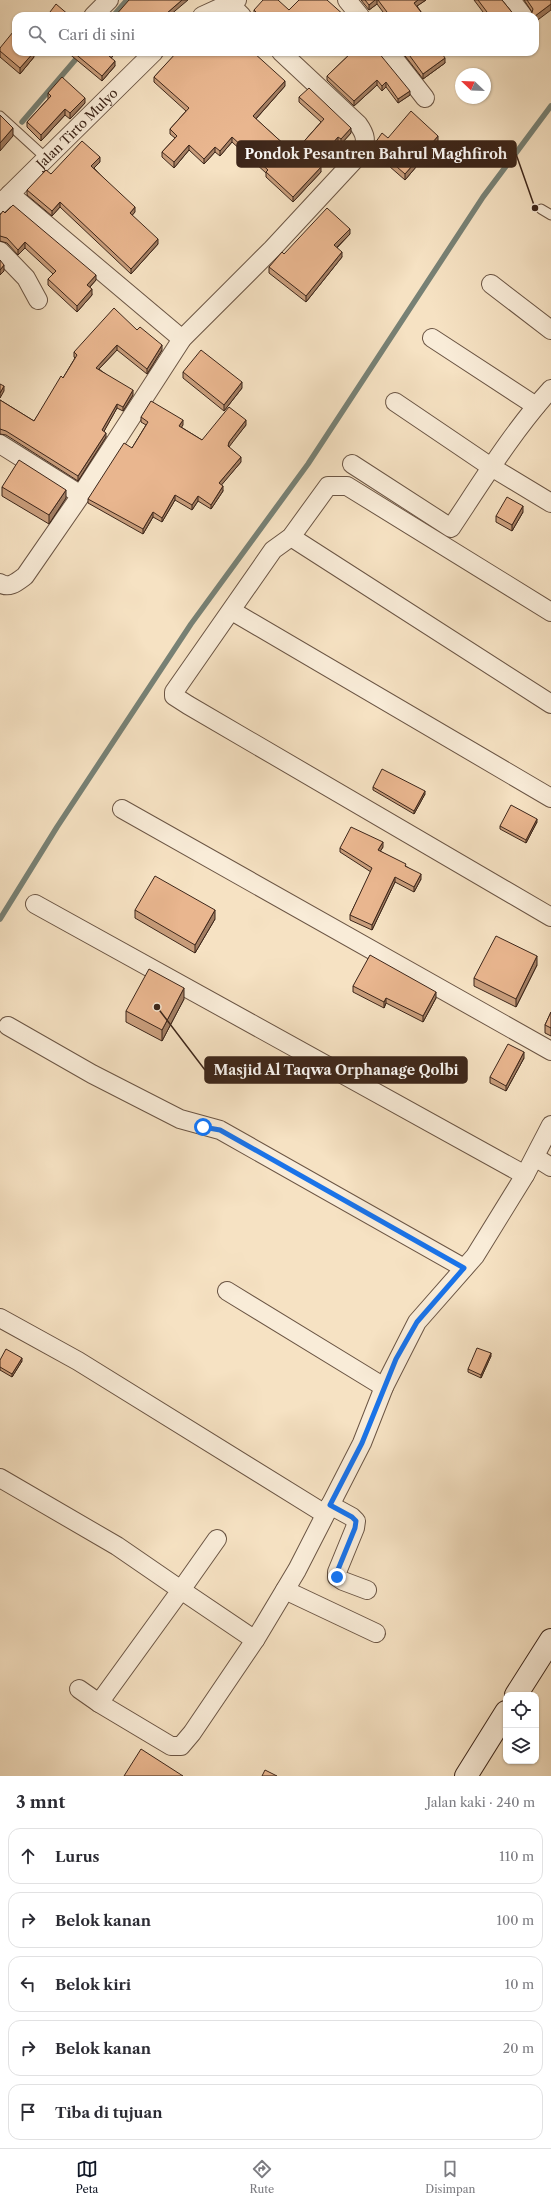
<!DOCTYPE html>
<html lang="id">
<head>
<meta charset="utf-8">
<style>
  :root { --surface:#fff; --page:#f2f2f3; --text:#2b2b33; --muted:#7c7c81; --line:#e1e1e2; --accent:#111827 }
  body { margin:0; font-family:"Libre Caslon Text",serif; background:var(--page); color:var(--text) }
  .controls { position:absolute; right:12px; bottom:12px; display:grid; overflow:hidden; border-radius:8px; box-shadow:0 1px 3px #0004 }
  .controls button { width:36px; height:36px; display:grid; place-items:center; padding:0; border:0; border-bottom:1px solid var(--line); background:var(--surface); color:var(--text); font:20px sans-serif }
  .compass { position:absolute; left:455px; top:68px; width:36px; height:36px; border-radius:50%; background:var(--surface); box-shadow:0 1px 3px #0004; rotate:293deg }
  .stop { position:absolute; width:12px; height:12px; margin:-9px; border:3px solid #1a73e8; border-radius:50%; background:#fff }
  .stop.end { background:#1a73e8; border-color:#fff; box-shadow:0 1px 4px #0008 }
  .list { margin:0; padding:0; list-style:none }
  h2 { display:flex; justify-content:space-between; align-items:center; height:52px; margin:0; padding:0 16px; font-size:17px }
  h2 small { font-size:13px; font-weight:400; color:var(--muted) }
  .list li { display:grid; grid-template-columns:26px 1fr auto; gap:12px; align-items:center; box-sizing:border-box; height:56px; margin:0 8px 8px; padding:0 8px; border:1px solid var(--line); border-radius:12px }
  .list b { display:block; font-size:15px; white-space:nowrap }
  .list em { font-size:13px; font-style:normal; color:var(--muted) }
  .icon { flex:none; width:22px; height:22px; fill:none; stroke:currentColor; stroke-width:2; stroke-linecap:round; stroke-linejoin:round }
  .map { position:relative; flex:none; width:551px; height:1776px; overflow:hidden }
  .search { position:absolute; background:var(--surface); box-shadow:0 1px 3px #0004; left:12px; right:12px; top:12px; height:44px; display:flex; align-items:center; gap:10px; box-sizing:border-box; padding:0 14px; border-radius:12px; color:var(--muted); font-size:15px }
  .sheet { height:372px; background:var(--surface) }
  nav { display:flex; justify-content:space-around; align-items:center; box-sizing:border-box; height:56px; border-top:1px solid var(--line); background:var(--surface); font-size:11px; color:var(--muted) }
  nav a { display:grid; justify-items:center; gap:2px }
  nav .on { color:var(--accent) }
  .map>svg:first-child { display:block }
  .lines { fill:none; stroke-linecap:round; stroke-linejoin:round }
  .stream { stroke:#778175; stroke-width:5.5 }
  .service-casing { stroke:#6b5544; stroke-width:11 }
  .minor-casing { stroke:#6b5544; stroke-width:20 }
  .secondary-casing { stroke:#3d261a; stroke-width:24 }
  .service { stroke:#f9ecd8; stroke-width:9 }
  .minor { stroke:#f9ecd8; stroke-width:18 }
  .secondary { stroke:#f9ecd8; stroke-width:22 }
  .wall { fill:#c89d7b; stroke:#3d261a }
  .shaded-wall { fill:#a37f64; stroke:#3d261a }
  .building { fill:#e9b68f; stroke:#3d261a }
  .route { stroke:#1a73e8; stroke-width:5 }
  .labels { text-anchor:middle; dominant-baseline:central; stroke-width:3; stroke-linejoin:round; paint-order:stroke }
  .street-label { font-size:13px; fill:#3d261a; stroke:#f9ecd8 }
  .leader { fill:none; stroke:#3d261a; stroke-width:1.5 }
  .callout-dot { fill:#3d261a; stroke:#f9ecd8; stroke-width:1.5 }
  .callout { fill:#3d261a; stroke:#3d261a; stroke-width:1.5 }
  .callout-label { font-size:14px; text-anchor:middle; font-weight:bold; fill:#fff }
</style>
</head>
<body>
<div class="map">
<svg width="551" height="1776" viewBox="0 0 551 1776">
  <rect width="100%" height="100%" fill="#f6e2c3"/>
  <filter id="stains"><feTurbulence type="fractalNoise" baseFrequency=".005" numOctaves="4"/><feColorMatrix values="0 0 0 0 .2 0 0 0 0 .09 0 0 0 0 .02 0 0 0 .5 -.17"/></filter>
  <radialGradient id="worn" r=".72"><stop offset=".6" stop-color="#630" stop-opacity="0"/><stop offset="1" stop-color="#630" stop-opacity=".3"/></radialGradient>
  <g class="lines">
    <path class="stream" d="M 113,16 L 127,0
      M 22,122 L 82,52
      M 0,919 L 57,827 L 191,624 L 308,464 L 483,197 L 551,106"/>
    <g class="service-casing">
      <path id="service" d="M 0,116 L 47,159
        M 541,209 L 551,215"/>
    </g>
    <g class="minor-casing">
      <g id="minor">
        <path d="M 347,0 L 360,16"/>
        <path d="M 511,0 L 523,16"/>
        <path d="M 229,3 L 242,16"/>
        <path d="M 93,16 L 109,0"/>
        <path d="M 202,16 L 237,0"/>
        <path d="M 389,52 L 425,98"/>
        <path d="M 10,194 L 182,339"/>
        <path id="s1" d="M 0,204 L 154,52"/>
        <path d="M 0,251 L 26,278 L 38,300"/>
        <path d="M 491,284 L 551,330"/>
        <path d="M 432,338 L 536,406"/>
        <path d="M 395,402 L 491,467"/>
        <path d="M 0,444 L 81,495"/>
        <path d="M 352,464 L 451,528 C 483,480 513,431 551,389"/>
        <path d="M 498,471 L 551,503"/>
        <path d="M 291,537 L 551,704"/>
        <path d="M 0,583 C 9,589 17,582 25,576 L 81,495 L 182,339 L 272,249 L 361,153 C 367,141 366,135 358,124 L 281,52"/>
        <path d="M 232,611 L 551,798"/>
        <path d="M 551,612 L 347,486 L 328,486 L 291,537 L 273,550 L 174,692 L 174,696 L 188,705 L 551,917"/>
        <path d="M 122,809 L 551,1051"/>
        <path d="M 35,904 L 525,1175"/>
        <path d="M 8,1026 L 92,1074 L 180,1119 L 220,1130 L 464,1268"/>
        <path d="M 535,1157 L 551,1167"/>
        <path d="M 227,1291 L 384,1387"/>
        <path d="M 0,1318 L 78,1361 L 325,1514"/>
        <path d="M 0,1478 L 117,1546 L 181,1590 L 99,1703 L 171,1746 L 181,1746 L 192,1733 L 255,1640 L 297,1570 L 362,1443 L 384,1387 L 417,1322 L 475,1256 L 525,1175 L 551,1125"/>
        <path d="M 330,1505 L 352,1517 L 356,1521 L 355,1528 L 337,1572 L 337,1577 L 343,1581 L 367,1590"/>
        <path d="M 217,1539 L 181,1590 L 255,1640"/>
        <path d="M 285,1590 L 376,1633"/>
        <path d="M 79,1689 L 99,1703"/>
      </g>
    </g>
    <g class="secondary-casing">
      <path id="secondary" d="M 516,1695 L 551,1640
        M 466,1776 L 506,1712"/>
    </g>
    <use href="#service" class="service"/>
    <use href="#minor" class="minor"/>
    <use href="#secondary" class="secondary"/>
  </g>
  <path class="wall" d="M 361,0 L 426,0 L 417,6 L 424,16 L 386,16 L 377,4 L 369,10 Z
    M 474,0 L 502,0 L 515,16 L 486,16 Z
    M 524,0 L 551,0 L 532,12 Z
    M 254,10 L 289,10 L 345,16 L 254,16 Z
    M 0,48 L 34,57 L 20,74 L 0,57 Z
    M 67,52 L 116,52 L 111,58 L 115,66 L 102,81 Z
    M 169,52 L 253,52 L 285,86 L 256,119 L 288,148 L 299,147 L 321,122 L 299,102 L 299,97 L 351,133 L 341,144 L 338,142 L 318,164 L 321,172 L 293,202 L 266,177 L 266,173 L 232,142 L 220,156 L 215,152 L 204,164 L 189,150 L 174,168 L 162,157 L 162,152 L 175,138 L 170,134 L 170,129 L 186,111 L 154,82 L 154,77 L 174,56 Z
    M 352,52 L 410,95 L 398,103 L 386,87 L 382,91 L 377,85 L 354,106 L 327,80 L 327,76 Z
    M 402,52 L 441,52 L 445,63 L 423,79 Z
    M 48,93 L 85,103 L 70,119 L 65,115 L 41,141 L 27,127 L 27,122 L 48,99 Z
    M 388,138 L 438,141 L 405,180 L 373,152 L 373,146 Z
    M 100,162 L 94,168 L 135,212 L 132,215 L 158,244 L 131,274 L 60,207 L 52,216 L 27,195 L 27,190 L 51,174 Z
    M 0,215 L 96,280 L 90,287 L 92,295 L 77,312 L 48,285 L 48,279 L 53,274 L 25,248 L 18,255 L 7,243 L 0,241 Z
    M 350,234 L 337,248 L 342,257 L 306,302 L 269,273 L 269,267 L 284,254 Z
    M 137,330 L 162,350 L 147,374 L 117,350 L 99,369 L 133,395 L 123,411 L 117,408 L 104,431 L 106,437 L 78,481 L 6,435 L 0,434 L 0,400 L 34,421 L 63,378 L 75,358 L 74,357 L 74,352 Z
    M 183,372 L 242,388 L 224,411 L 183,378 Z
    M 141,417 L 183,425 L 181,427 L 202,440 L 246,425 L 228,447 L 241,462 L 221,485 L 223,491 L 211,509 L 198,501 L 192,510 L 175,500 L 162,522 L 153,517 L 143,534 L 88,503 L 88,499 L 132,448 L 146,425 L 141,422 Z
    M 2,487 L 66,498 L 49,524 L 2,496 Z
    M 523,512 L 512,531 L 496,522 L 496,516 Z
    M 373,787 L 425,794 L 414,814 L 373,790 Z
    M 537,822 L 526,843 L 500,829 L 500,826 Z
    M 383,847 L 380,851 L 406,866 L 421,879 L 414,892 L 395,882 L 372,930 L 350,920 L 350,915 L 371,872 L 340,852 L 340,848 Z
    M 135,910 L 215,919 L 195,953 L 135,918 Z
    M 537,965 L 516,1007 L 474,986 L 474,978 Z
    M 353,986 L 436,998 L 423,1022 L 386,1003 L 384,1008 L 353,992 Z
    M 184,999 L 162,1041 L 126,1022 L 126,1011 Z
    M 551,1012 L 551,1036 L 545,1033 L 545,1025 Z
    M 524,1058 L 506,1091 L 490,1083 L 490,1077 Z
    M 491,1356 L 481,1378 L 468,1372 L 468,1369 Z
    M 0,1360 L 22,1361 L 12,1377 L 0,1370 Z"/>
  <path class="shaded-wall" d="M 182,0 L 188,0 L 169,16 L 167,13 Z
    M 375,0 L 377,0 L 377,4 L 369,10 L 369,5 Z
    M 418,0 L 426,0 L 414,8 L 414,3 Z
    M 551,4 L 551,10 L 535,22 L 535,16 Z
    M 34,52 L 34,57 L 20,74 L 20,68 Z
    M 112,52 L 116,52 L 109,61 L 109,56 Z
    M 445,58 L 445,63 L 423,79 L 423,74 Z
    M 115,61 L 115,66 L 102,81 L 102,76 Z
    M 377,80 L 377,85 L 354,106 L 354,101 Z
    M 285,81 L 285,86 L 253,122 L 253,116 Z
    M 386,82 L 386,87 L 382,91 L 382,86 Z
    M 410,91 L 410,95 L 398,103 L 398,99 Z
    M 85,98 L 85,103 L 70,119 L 70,113 Z
    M 65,109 L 65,115 L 41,141 L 41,135 Z
    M 13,128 L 13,136 L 0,151 L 0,143 Z
    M 351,128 L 351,133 L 341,144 L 341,139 Z
    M 438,136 L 438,141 L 405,180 L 405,174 Z
    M 232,137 L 232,142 L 220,156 L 220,151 Z
    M 338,137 L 338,142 L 316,167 L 316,162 Z
    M 189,145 L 189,150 L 174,168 L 174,162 Z
    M 215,147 L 215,152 L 204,164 L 204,159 Z
    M 100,157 L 100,162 L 91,171 L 91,166 Z
    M 321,167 L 321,172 L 293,202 L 293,197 Z
    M 60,202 L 60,207 L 52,216 L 52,211 Z
    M 135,207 L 135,212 L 130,218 L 130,213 Z
    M 350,229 L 350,234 L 334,250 L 334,245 Z
    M 158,239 L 158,244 L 131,274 L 131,269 Z
    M 25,242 L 25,248 L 18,255 L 18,250 Z
    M 342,252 L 342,257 L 306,302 L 306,296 Z
    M 4,265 L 4,271 L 0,275 L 0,270 Z
    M 96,275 L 96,280 L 87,290 L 87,285 Z
    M 92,289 L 92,295 L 77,312 L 77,306 Z
    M 117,345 L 117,350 L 96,372 L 96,368 Z
    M 162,345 L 162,350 L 147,374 L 147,369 Z
    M 242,382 L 242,388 L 224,411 L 224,405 Z
    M 4,386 L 4,391 L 0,398 L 0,393 Z
    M 133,390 L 133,395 L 123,411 L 123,407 Z
    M 117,404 L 117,408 L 102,435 L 102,430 Z
    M 183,420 L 183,425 L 179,431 L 179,426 Z
    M 246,420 L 246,425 L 229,447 L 228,451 L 228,446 L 229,442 Z
    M 106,433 L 106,437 L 78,481 L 78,476 Z
    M 241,457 L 241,462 L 219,488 L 219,483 Z
    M 223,486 L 223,491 L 211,509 L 211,505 Z
    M 66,490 L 66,498 L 49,524 L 49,515 Z
    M 175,495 L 175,500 L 162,522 L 162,518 Z
    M 198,496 L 198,501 L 192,510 L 192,505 Z
    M 523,506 L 523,512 L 512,531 L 512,525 Z
    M 153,512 L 153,517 L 143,534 L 143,529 Z
    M 425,791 L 425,794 L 414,814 L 414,811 Z
    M 537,819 L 537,822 L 526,843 L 526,840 Z
    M 383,842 L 383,847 L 378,855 L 378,850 Z
    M 421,874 L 421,879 L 414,892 L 414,887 Z
    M 395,877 L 395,882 L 372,930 L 372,925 Z
    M 215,910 L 215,919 L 195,953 L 195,945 Z
    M 537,956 L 537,965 L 516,1007 L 516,999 Z
    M 184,988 L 184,999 L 162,1041 L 162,1030 Z
    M 436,992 L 436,998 L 423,1022 L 423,1016 Z
    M 386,998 L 386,1003 L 384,1008 L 384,1002 Z
    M 524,1052 L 524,1058 L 506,1091 L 506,1086 Z
    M 491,1353 L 491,1356 L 481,1378 L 481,1375 Z
    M 22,1358 L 22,1361 L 12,1377 L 12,1374 Z"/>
  <path class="building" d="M 129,0 L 182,0 L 167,13 L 171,16 L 115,16 Z
    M 263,0 L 278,0 L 289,10 L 299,0 L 327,0 L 345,16 L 260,16 L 254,10 Z
    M 365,0 L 375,0 L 369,5 Z
    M 378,0 L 418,0 L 414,3 L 424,16 L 390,16 Z
    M 478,0 L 502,0 L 515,16 L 490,16 Z
    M 527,0 L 551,0 L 551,4 L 535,16 L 531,16 L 533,9 Z
    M 56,4 L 70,16 L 47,16 Z
    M 221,14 L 223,16 L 216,16 Z
    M 13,32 L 16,35 L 16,52 L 34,52 L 20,68 L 0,51 L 0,48 Z
    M 73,52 L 112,52 L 109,56 L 115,61 L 102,76 Z
    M 175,52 L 253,52 L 285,81 L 253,116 L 288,148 L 293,142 L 299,147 L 324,119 L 299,97 L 309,88 L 351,128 L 341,139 L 338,137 L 316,162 L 321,167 L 293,197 L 266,172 L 268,170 L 232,137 L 220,151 L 215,147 L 204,159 L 189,145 L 174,162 L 162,152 L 177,136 L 170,129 L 189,108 L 154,77 L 176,53 Z
    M 352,52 L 378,52 L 410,91 L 398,99 L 386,82 L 382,86 L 377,80 L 354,101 L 327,76 Z
    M 407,52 L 441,52 L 445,58 L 423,74 Z
    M 62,77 L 85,98 L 70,113 L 65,109 L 41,135 L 27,122 L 51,96 L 48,93 Z
    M 411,111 L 438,136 L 405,174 L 373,146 L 382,133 L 388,138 Z
    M 0,115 L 13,128 L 0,143 Z
    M 82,141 L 100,157 L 91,166 L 135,207 L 130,213 L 158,239 L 131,269 L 60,202 L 52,211 L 27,190 L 46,170 L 51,174 Z
    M 13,205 L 96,275 L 87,285 L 92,289 L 77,306 L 48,279 L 56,271 L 25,242 L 18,250 L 7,238 L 0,236 L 0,215 L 3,211 L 5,213 Z
    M 327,208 L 350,229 L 334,245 L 342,252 L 306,296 L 269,267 L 282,252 L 284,254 Z
    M 0,260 L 4,265 L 0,270 Z
    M 114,308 L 137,330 L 140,327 L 162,345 L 147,369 L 117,345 L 96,368 L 133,390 L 123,407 L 117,404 L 102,430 L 106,433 L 78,476 L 6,431 L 0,429 L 0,400 L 34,421 L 61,376 L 63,378 L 77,355 L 74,352 Z
    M 201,350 L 242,382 L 224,405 L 183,372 Z
    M 0,384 L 4,386 L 0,393 Z
    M 151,401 L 183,420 L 179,426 L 202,440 L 229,407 L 246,420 L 229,442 L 228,446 L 241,457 L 219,483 L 223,486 L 211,505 L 198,496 L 192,505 L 175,495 L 162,518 L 153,512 L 143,529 L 88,499 L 124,443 L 132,448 L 148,422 L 141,417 Z
    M 19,460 L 66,490 L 49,515 L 2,487 Z
    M 507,497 L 523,506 L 512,525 L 496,516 Z
    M 382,769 L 425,791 L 414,811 L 373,787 Z
    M 511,805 L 537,819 L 526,840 L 500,826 Z
    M 351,827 L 383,842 L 378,850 L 406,864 L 405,866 L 421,874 L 414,887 L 395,877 L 372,925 L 350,915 L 372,868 L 340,848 Z
    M 155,876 L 215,910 L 195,945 L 135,910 Z
    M 496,936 L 537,956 L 516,999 L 474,978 Z
    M 370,955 L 436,992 L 423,1016 L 386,998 L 384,1002 L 353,986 Z
    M 149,969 L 184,988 L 162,1030 L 126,1011 Z
    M 551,1012 L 551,1028 L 545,1025 Z
    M 508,1044 L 524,1052 L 506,1086 L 490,1077 Z
    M 477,1348 L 491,1353 L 481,1375 L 468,1369 Z
    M 6,1349 L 22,1358 L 12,1374 L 0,1367 L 0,1360 Z
    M 141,1749 L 183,1776 L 124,1776 Z
    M 265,1770 L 277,1776 L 262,1776 Z"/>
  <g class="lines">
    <path class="route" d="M 203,1127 L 220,1130 L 464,1268 L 417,1322 L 396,1359 L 362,1443 L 330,1505 L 352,1517 L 356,1521 L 355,1528 L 337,1572 L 337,1577"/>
  </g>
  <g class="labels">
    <g class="street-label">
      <text stroke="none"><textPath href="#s1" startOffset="108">Jalan Tirto Mulyo</textPath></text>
    </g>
  </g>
  <path class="leader" d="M535 208L516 154M157 1007L205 1070"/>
  <g class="callout-dot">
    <circle cx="535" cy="208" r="4"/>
    <circle cx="157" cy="1007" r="4"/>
  </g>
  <g class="callout">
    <rect x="237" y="141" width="279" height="26" rx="4"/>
    <rect x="205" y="1057" width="262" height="26" rx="4"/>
  </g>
  <g class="callout-label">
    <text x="376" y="159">Pondok Pesantren Bahrul Maghfiroh</text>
    <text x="336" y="1075">Masjid Al Taqwa Orphanage Qolbi</text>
  </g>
  <rect width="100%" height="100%" filter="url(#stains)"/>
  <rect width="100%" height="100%" fill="url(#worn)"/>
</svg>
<div class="controls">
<button><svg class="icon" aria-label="locate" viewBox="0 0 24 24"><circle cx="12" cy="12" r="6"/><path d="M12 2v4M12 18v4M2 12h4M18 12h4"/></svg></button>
<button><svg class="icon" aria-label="layers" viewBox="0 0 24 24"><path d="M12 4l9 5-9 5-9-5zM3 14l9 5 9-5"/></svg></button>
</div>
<svg class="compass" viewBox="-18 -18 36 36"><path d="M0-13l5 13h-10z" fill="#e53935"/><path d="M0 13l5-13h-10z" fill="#7c7c81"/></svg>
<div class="stop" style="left:203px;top:1127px"></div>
<div class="stop end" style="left:337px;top:1577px"></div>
<div class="search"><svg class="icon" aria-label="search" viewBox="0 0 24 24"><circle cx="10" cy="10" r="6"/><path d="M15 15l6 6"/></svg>Cari di sini</div>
</div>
<section class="sheet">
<h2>3 mnt<small>Jalan kaki · 240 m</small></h2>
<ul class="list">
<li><svg class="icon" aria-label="ahead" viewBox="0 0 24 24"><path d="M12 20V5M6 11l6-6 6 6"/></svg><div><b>Lurus</b></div><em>110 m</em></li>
<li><svg class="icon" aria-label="right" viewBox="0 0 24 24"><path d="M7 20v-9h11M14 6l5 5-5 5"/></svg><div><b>Belok kanan</b></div><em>100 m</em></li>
<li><svg class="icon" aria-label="left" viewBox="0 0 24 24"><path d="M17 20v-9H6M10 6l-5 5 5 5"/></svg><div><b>Belok kiri</b></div><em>10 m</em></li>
<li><svg class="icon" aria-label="right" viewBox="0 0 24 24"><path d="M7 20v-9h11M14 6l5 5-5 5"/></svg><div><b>Belok kanan</b></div><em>20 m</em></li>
<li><svg class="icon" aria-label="arrive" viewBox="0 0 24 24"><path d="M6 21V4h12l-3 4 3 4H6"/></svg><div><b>Tiba di tujuan</b></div></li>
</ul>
</section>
<nav>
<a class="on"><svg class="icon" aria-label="map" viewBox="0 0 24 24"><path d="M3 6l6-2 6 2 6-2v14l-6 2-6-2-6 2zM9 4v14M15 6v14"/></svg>Peta</a>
<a><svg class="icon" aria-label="directions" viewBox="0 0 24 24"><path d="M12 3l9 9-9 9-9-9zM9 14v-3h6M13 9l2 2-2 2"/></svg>Rute</a>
<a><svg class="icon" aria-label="saved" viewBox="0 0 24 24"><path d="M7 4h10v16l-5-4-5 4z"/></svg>Disimpan</a>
</nav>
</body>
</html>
